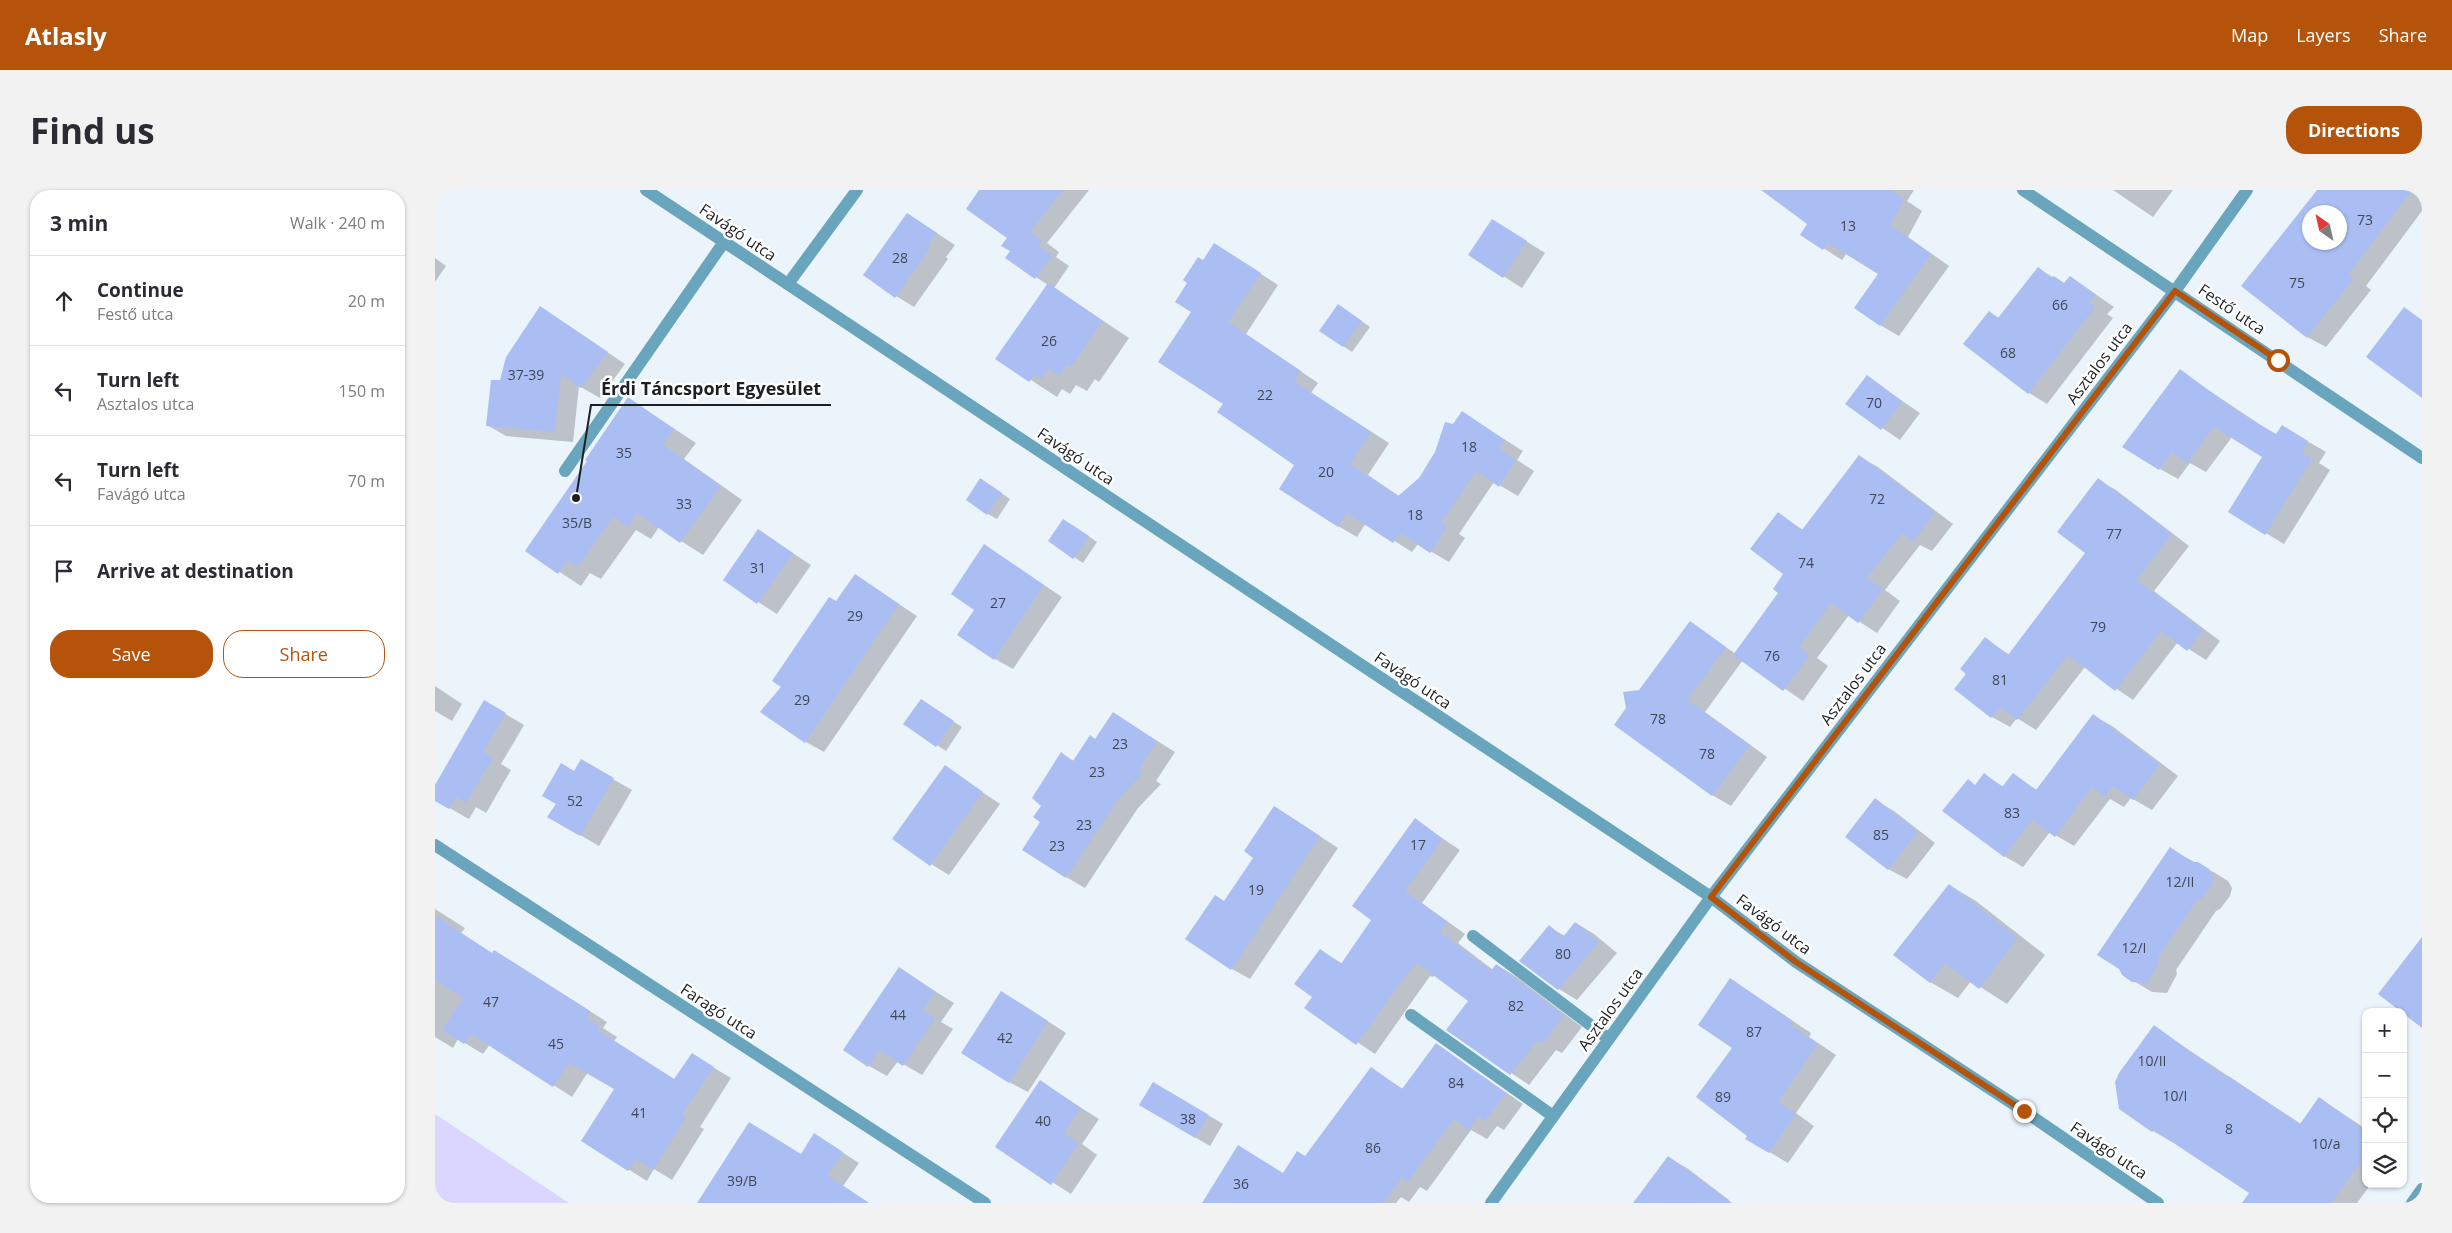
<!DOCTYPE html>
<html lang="en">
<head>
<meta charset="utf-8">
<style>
  :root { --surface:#fff; --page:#f2f2f3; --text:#2b2b33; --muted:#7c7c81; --line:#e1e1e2; --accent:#b45309 }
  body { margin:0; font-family:"Open Sans",sans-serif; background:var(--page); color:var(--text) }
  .controls { position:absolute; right:15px; bottom:15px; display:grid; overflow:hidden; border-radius:10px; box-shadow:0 1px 4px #0004 }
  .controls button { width:45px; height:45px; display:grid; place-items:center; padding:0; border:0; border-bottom:1px solid var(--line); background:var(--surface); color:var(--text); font:25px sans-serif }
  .compass { position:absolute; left:1867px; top:15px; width:45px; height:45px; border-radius:50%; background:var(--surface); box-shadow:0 1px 4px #0004; rotate:326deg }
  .stop { position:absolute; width:15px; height:15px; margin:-11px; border:4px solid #b45309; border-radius:50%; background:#fff }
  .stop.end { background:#b45309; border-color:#fff; box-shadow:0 1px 5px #0008 }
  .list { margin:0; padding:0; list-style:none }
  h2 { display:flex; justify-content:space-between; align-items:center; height:65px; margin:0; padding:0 20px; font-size:21px }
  h2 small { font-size:16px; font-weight:400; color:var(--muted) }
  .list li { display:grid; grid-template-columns:32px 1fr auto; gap:15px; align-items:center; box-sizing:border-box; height:90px; padding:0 20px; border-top:1px solid var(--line) }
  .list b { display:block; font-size:19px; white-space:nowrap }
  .list p { margin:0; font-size:16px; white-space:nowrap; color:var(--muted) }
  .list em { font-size:16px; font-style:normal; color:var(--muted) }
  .actions { display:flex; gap:10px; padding:15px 20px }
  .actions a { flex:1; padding:11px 0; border:1px solid var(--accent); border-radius:20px; text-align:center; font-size:18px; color:var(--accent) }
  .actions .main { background:var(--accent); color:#fff }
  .icon { flex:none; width:28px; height:28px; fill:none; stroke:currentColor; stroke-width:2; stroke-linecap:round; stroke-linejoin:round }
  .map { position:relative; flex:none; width:1987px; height:1013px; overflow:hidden; border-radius:20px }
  header { display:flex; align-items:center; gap:30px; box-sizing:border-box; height:70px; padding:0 25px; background:var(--accent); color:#fff }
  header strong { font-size:24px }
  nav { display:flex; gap:28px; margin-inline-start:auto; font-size:18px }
  .intro { display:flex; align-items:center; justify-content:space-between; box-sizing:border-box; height:120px; padding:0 30px }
  h1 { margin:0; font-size:35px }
  .button { padding:12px 22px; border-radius:20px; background:var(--accent); color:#fff; font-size:18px; font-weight:700 }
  main { display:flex; gap:30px; padding:0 30px }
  aside { flex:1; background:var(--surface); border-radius:20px; box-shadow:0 1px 4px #0004 }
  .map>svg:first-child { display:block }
  .green { fill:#dad6ff }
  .shadow { fill:#0003; fill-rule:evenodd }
  .building { fill:#aabef4; fill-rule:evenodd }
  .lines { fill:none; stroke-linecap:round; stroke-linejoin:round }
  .lane { stroke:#6aa5be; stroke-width:12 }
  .street { stroke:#6aa5be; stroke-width:12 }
  .route { stroke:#b45309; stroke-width:6 }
  .labels { text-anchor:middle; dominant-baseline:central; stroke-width:5; stroke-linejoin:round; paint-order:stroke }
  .number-label { font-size:14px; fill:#404857 }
  .street-label { font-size:16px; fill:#1d2023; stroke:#fff }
  .leader { fill:none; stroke:#1d2023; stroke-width:2 }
  .callout-dot { fill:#1d2023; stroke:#fff; stroke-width:2 }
  .callout-label { font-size:18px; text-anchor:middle; font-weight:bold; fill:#1d2023; stroke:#fff; stroke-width:5; stroke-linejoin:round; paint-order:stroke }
</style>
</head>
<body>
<header>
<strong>Atlasly</strong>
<nav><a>Map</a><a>Layers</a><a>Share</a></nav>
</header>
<div class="intro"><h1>Find us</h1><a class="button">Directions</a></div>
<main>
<aside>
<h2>3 min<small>Walk · 240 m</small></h2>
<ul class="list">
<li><svg class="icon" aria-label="ahead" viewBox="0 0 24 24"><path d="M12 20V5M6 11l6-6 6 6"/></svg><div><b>Continue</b><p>Festő utca</p></div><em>20 m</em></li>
<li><svg class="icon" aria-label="left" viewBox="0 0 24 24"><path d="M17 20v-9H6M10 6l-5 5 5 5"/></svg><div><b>Turn left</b><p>Asztalos utca</p></div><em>150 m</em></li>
<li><svg class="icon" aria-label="left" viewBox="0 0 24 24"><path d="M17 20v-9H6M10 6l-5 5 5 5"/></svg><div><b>Turn left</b><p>Favágó utca</p></div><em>70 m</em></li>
<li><svg class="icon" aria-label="arrive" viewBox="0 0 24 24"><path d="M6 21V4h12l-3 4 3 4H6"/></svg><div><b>Arrive at destination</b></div></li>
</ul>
<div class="actions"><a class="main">Save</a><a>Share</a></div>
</aside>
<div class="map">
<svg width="1987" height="1013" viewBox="0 0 1987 1013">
  <rect width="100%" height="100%" fill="#ebf3fb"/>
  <path class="green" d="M 0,924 L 134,1013 L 0,1013 Z"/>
  <path class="shadow" d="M 546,0 L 654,0 L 612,53 L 624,62 L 621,67 L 634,76 L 619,98 L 694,148 L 664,192 L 660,189 L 652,201 L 641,195 L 635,204 L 627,199 L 622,207 L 562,168 L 613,95 L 572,68 L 577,61 L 573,48 Z
    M 1328,0 L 1479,0 L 1472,11 L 1487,21 L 1473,47 L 1514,76 L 1464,146 L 1445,135 L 1444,84 L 1412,63 L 1407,70 L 1366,44 L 1373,34 Z
    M 1678,0 L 1738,0 L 1718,27 Z
    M 1884,0 L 1987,0 L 1987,21 L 1931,96 L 1936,100 L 1891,157 L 1872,147 L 1808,95 ZM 1874,22 L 1904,22 L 1904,52 L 1874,52 Z
    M 473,24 L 520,55 L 511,67 L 513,69 L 479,117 L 461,106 Z
    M 1058,30 L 1110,63 L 1087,98 L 1035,65 Z
    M 780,54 L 843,95 L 811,144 L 883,193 L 876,203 L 954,253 L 933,285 L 964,306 L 985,288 L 1027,223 L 1088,261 L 1082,270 L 1099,281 L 1083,306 L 1059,292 L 1024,344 L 1030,348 L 1014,372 L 983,354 L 977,362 L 931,333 L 922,347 L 903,336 L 861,275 L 790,213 L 758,122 L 768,72 Z
    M 0,68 L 11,76 L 0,92 Z
    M 1603,79 L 1631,94 L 1636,87 L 1679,117 L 1672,124 L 1678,128 L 1612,214 L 1594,203 L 1554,122 L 1564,128 Z
    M 105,117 L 190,174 L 165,208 L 144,196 L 138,252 L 71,246 L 52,235 L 66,191 Z
    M 912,121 L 935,137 L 917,162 L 908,156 Z
    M 1745,181 L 1842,246 L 1865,247 L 1891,262 L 1884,273 L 1895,280 L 1849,354 L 1794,321 L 1829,267 L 1797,247 L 1771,282 L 1755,273 L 1743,289 L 1725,279 Z
    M 1432,187 L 1485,223 L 1465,250 L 1412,214 Z
    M 194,209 L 261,253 L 249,269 L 307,310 L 268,365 L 224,337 L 216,349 L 201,340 L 166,389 L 155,383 L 146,396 L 91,360 L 154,271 Z
    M 1425,267 L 1443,277 L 1518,334 L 1497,361 L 1485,355 L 1450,400 L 1465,411 L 1442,443 L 1414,425 L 1382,468 L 1393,476 L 1368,511 L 1308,470 L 1270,522 L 1332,567 L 1296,616 L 1277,605 L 1204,502 L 1255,433 L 1301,464 L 1345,402 L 1350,383 L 1343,324 L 1368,340 Z
    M 1663,290 L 1681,300 L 1754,356 L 1719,401 L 1785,451 L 1771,470 L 1743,452 L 1698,510 L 1650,477 L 1601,540 L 1582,528 L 1575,537 L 1557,527 L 1533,484 L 1550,449 L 1575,465 L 1652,363 Z
    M 555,295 L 575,309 L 562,329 L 553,324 Z
    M 637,335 L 662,352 L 648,373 L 639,367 Z
    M 324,341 L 376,375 L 342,424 L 289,390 Z
    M 550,356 L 627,407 L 578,479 L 560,469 L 541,419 Z
    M 420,385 L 482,426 L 389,562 L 371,552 L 348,497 Z
    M 0,496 L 27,514 L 17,531 L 0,521 Z
    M 50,512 L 89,535 L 66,574 L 76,580 L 51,623 L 41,617 L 34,629 L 0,610 L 0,597 Z
    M 495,516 L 527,537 L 511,561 L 470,534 Z
    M 679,524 L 740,562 L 721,591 L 726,594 L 703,618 L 650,698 L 631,687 L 607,631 L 608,615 L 626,564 L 639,571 L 661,550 Z
    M 1659,526 L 1677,536 L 1743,586 L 1717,620 L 1696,608 L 1689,617 L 1675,609 L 1639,656 L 1615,642 L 1588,677 L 1569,666 L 1509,621 L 1533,591 L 1541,596 L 1549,585 L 1569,597 L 1578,585 L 1602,600 Z
    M 146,571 L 197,600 L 164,656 L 114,627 Z
    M 510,577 L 565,614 L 514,685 L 496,674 Z
    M 1440,610 L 1459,621 L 1500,653 L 1472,689 L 1453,679 Z
    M 840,617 L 903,658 L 815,789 L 797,779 L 790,712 L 820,668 Z
    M 980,630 L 1025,660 L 987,713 L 1030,744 L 1023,753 L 1058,780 L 1062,775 L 1080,786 L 1147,837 L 1127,863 L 1121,860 L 1094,895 L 1013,840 L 1034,811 L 1000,785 L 998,787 L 995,786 L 940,864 L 871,818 L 879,807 L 885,760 L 908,774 L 938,730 Z
    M 1735,659 L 1782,684 L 1793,691 L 1797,698 L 1795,706 L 1785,719 L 1781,721 L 1741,780 L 1742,784 L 1732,803 L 1717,802 L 1697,790 Z
    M 1514,695 L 1541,711 L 1610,765 L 1572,814 L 1536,791 L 1523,808 L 1495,792 Z
    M 0,719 L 30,738 L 26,743 L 58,764 L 60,761 L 78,772 L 172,832 L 168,838 L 182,847 L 179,851 L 240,890 L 276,876 L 296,888 L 265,937 L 269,939 L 237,990 L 219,979 L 212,991 L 148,951 L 181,899 L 153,882 L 137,907 L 55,854 L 48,864 L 23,849 L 18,858 L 0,847 Z
    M 1141,733 L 1159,744 L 1182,763 L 1142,810 L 1124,799 L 1114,737 L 1130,746 Z
    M 464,779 L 519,813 L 506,832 L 518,839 L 487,885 L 463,871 L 452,886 L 434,876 Z
    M 1296,790 L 1376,843 L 1374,847 L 1401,865 L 1361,923 L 1379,936 L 1353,973 L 1312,949 L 1314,946 L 1299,858 Z
    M 585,813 L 631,843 L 593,902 L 574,892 Z
    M 1719,837 L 1866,934 L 1884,908 L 1931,939 L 1931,994 L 1936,994 L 1922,1013 L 1810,1013 L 1816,1003 L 1738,951 L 1737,952 L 1718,941 L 1685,918 Z
    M 1002,855 L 1088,914 L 1069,940 L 1062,936 L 1052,949 L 1036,940 L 992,1001 L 985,997 L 974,1012 L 966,1007 L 961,1013 L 768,1013 L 849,984 L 871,967 L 936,879 L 968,899 Z
    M 605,892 L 664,929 L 647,954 L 662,965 L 636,1004 L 561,956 Z
    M 719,893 L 788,934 L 775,956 L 706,915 Z
    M 396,955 L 424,973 L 408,996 L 434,1013 L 263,1013 L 366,965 Z
    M 1234,968 L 1252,978 L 1294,1010 L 1292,1013 L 1200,1013 Z"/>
  <path class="building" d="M 544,0 L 628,0 L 595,42 L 607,50 L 603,56 L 617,65 L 600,89 L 570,68 L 575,61 L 566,56 L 572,48 L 531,19 Z
    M 1326,0 L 1455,0 L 1469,9 L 1455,35 L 1496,64 L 1445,136 L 1419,118 L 1443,84 L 1393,53 L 1388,60 L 1365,45 L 1372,34 Z
    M 1882,0 L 1977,0 L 1914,84 L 1919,88 L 1872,148 L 1806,96 ZM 1874,22 L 1904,22 L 1904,52 L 1874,52 Z
    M 472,23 L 502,43 L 493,55 L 496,57 L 460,108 L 428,85 Z
    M 1057,29 L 1092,51 L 1068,88 L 1033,65 Z
    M 779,53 L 826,83 L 793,132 L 866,181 L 859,191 L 936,242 L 915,274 L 963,306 L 984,288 L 1000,262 L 1010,232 L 1018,234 L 1027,221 L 1070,250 L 1064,258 L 1081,270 L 1064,297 L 1041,281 L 1006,333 L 1012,337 L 995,363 L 965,343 L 958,353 L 912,323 L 903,337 L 844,299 L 859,275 L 782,222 L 788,214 L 723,172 L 756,122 L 740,112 L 752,93 L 748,90 L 763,67 L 768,70 Z
    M 1603,77 L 1617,88 L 1619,86 L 1629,93 L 1635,86 L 1661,105 L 1654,113 L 1660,117 L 1593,204 L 1528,154 L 1554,121 L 1563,128 Z
    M 613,93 L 668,131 L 636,177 L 632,174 L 624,186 L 614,179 L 607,189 L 600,184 L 594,192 L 560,169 Z
    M 903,114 L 927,131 L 908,157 L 884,141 Z
    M 105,116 L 173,162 L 146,198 L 126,184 L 120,242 L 51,236 L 56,190 L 65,190 L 71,167 Z
    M 1969,117 L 1987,130 L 1987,208 L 1931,167 Z
    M 1745,179 L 1800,220 L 1841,244 L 1847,235 L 1873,251 L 1867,262 L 1877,269 L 1830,345 L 1793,322 L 1827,267 L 1779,237 L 1752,273 L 1737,262 L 1724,280 L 1687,257 Z
    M 1432,185 L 1467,211 L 1446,240 L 1410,214 Z
    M 193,207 L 239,239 L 228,255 L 286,296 L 245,353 L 202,323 L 193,337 L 178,327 L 143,377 L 133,370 L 123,384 L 90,361 L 152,271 L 150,270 Z
    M 1424,265 L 1500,322 L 1478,352 L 1467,343 L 1432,388 L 1448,399 L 1423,433 L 1396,413 L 1364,457 L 1375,465 L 1348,501 L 1298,465 L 1343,403 L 1338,399 L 1348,384 L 1315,359 L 1343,322 L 1367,340 Z
    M 545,288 L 567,303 L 552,325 L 531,310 Z
    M 1663,288 L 1737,344 L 1702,390 L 1768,440 L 1752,461 L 1726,441 L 1680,501 L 1633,465 L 1582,530 L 1565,517 L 1556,528 L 1519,499 L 1531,484 L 1525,479 L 1550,447 L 1573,465 L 1650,363 L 1622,342 Z
    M 628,329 L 654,346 L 638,369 L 613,351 Z
    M 323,339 L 358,363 L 322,414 L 288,390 Z
    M 549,354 L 609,395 L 559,470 L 522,445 L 539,420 L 516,404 Z
    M 420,384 L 464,414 L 370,553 L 325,522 L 346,497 L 337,491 L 394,407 L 401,411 Z
    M 1255,431 L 1291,457 L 1252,510 L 1315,555 L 1277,606 L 1179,535 L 1191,518 L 1188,502 L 1204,500 Z
    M 486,509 L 519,531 L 501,557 L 468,534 Z
    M 49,510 L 71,523 L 48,562 L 58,568 L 31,613 L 22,607 L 14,619 L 0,611 L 0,595 Z
    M 678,522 L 722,551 L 704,579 L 708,583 L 684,608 L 631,688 L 587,660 L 605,632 L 598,627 L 606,616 L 597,608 L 626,562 L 638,571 L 655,545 L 660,549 Z
    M 1658,524 L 1725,574 L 1698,610 L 1678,596 L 1670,607 L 1657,597 L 1620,647 L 1597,630 L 1569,667 L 1507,621 L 1533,589 L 1540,595 L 1549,583 L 1567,597 L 1578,583 L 1601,600 Z
    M 146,569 L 179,588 L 145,646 L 112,627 L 121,614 L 107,606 L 126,573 L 139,581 Z
    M 510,575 L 548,602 L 495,676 L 457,649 Z
    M 1440,608 L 1483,642 L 1453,680 L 1410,647 Z
    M 839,616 L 885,646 L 796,780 L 750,749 L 780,705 L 789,711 L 818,668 L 809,661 Z
    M 980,628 L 1008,649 L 970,701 L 1012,732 L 1005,742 L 1056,781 L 1061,774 L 1129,825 L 1108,854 L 1103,850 L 1075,885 L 1011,840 L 1033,811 L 982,773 L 979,778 L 977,777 L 921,855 L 869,818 L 877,807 L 859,794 L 885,759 L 906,774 L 936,730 L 917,716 Z
    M 1735,657 L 1757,672 L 1763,672 L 1774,679 L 1778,686 L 1777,695 L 1766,709 L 1762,710 L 1723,768 L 1724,772 L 1713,793 L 1697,792 L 1687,785 L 1684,779 L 1662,765 Z
    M 1514,694 L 1583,748 L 1544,799 L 1510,773 L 1495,793 L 1458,765 Z
    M 0,726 L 57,763 L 59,760 L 155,821 L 151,827 L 164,836 L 161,839 L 239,889 L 257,863 L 279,877 L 247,925 L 251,928 L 218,980 L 201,969 L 193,981 L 146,951 L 179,899 L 134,873 L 118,897 L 36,844 L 29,854 L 7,840 L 28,808 L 0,790 Z
    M 1140,732 L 1164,752 L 1123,800 L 1084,771 L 1114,735 L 1128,747 Z
    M 1987,747 L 1987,838 L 1943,804 Z
    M 464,777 L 501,802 L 488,820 L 500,828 L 468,876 L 444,860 L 433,877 L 408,860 Z
    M 1295,788 L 1358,831 L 1356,835 L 1383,854 L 1343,912 L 1361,924 L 1334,963 L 1310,949 L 1312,946 L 1261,907 L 1297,858 L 1263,835 Z
    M 566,801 L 613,831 L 574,893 L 526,863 Z
    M 1719,835 L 1792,888 L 1793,886 L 1865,934 L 1884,907 L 1931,941 L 1931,965 L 1896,1013 L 1807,1013 L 1814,1003 L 1719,940 L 1717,942 L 1684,919 L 1680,892 L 1684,883 Z
    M 1001,853 L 1071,903 L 1050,931 L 1044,926 L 1033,940 L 1019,929 L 973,992 L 967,987 L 949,1013 L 767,1013 L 803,955 L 848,983 L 862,961 L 870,966 L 936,877 L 967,899 Z
    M 605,890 L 646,918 L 629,943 L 644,953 L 616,995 L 560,957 Z
    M 718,892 L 774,925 L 760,948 L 704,915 Z
    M 314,932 L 366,964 L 379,943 L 408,962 L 392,985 L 434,1013 L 262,1013 Z
    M 1233,966 L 1297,1013 L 1198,1013 Z"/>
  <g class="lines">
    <path class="lane" d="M 130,281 L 289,52
      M 1038,746 L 1174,849
      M 976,825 L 1118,926"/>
    <path class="street" d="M 211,0 L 1276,707 L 1361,772 L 1589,921 L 1723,1013
      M 1588,0 L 1987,268
      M 353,94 L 422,0
      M 0,655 L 550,1013
      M 1056,1013 L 1276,707 L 1740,101 L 1812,0
      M 1977,1013 L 1987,999"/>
  </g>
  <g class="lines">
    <path class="route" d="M 1589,921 L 1361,772 L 1276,707 L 1740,101 L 1843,170"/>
  </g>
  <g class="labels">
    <g class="number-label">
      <text x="1930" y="29">73</text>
      <text x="1413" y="35">13</text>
      <text x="465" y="67">28</text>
      <text x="1862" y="92">75</text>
      <text x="1625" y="114">66</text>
      <text x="614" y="150">26</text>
      <text x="1573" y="162">68</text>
      <text x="91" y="184">37-39</text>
      <text x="830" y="204">22</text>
      <text x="1439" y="212">70</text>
      <text x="1034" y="256">18</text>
      <text x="189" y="262">35</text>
      <text x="891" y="281">20</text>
      <text x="1442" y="308">72</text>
      <text x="249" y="313">33</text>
      <text x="980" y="324">18</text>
      <text x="142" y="332">35/B</text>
      <text x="1679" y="343">77</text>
      <text x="1371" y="372">74</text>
      <text x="323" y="377">31</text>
      <text x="563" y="412">27</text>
      <text x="420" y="425">29</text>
      <text x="1663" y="436">79</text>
      <text x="1337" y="465">76</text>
      <text x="1565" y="489">81</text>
      <text x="367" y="509">29</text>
      <text x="1223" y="528">78</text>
      <text x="685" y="553">23</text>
      <text x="1272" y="563">78</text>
      <text x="662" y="581">23</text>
      <text x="140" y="610">52</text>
      <text x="1577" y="622">83</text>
      <text x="649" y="634">23</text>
      <text x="1446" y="644">85</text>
      <text x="983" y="654">17</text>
      <text x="622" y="655">23</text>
      <text x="1745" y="691">12/II</text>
      <text x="821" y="699">19</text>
      <text x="1699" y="757">12/I</text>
      <text x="1128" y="763">80</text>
      <text x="56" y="811">47</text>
      <text x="1081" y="815">82</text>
      <text x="463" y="824">44</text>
      <text x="1319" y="841">87</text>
      <text x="570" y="847">42</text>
      <text x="121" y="853">45</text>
      <text x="1717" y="870">10/II</text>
      <text x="1021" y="892">84</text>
      <text x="1740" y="905">10/I</text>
      <text x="1288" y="906">89</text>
      <text x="204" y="922">41</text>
      <text x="753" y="928">38</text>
      <text x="608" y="930">40</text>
      <text x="1794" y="938">8</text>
      <text x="1891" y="953">10/a</text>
      <text x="938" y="957">86</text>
      <text x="307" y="990">39/B</text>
      <text x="806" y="993">36</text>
    </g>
    <g class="street-label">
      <text transform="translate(303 42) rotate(34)">Favágó utca</text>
      <text transform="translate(1797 119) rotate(34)">Festő utca</text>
      <text transform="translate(1664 173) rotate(-53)">Asztalos utca</text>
      <text transform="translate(641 266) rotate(34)">Favágó utca</text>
      <text transform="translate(978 490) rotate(34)">Favágó utca</text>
      <text transform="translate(1418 494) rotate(-53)">Asztalos utca</text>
      <text transform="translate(1339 734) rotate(37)">Favágó utca</text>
      <text transform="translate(1175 819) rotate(-54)">Asztalos utca</text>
      <text transform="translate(284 821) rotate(33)">Faragó utca</text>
      <text transform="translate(1674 960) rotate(34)">Favágó utca</text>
    </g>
  </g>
  <path class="leader" d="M141 308L156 215H396"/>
  <circle class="callout-dot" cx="141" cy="308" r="5"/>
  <g class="callout-label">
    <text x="276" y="205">Érdi Táncsport Egyesület</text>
  </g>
</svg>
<div class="controls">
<button>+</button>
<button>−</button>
<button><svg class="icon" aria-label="locate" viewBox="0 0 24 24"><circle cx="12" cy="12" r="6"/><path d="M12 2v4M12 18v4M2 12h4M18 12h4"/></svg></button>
<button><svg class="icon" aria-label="layers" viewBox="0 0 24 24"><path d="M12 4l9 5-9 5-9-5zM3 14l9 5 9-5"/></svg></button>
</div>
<svg class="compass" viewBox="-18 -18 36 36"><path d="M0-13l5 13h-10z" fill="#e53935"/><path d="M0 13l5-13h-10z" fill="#7c7c81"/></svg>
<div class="stop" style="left:1843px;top:170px"></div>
<div class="stop end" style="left:1589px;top:921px"></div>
</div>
</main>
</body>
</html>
